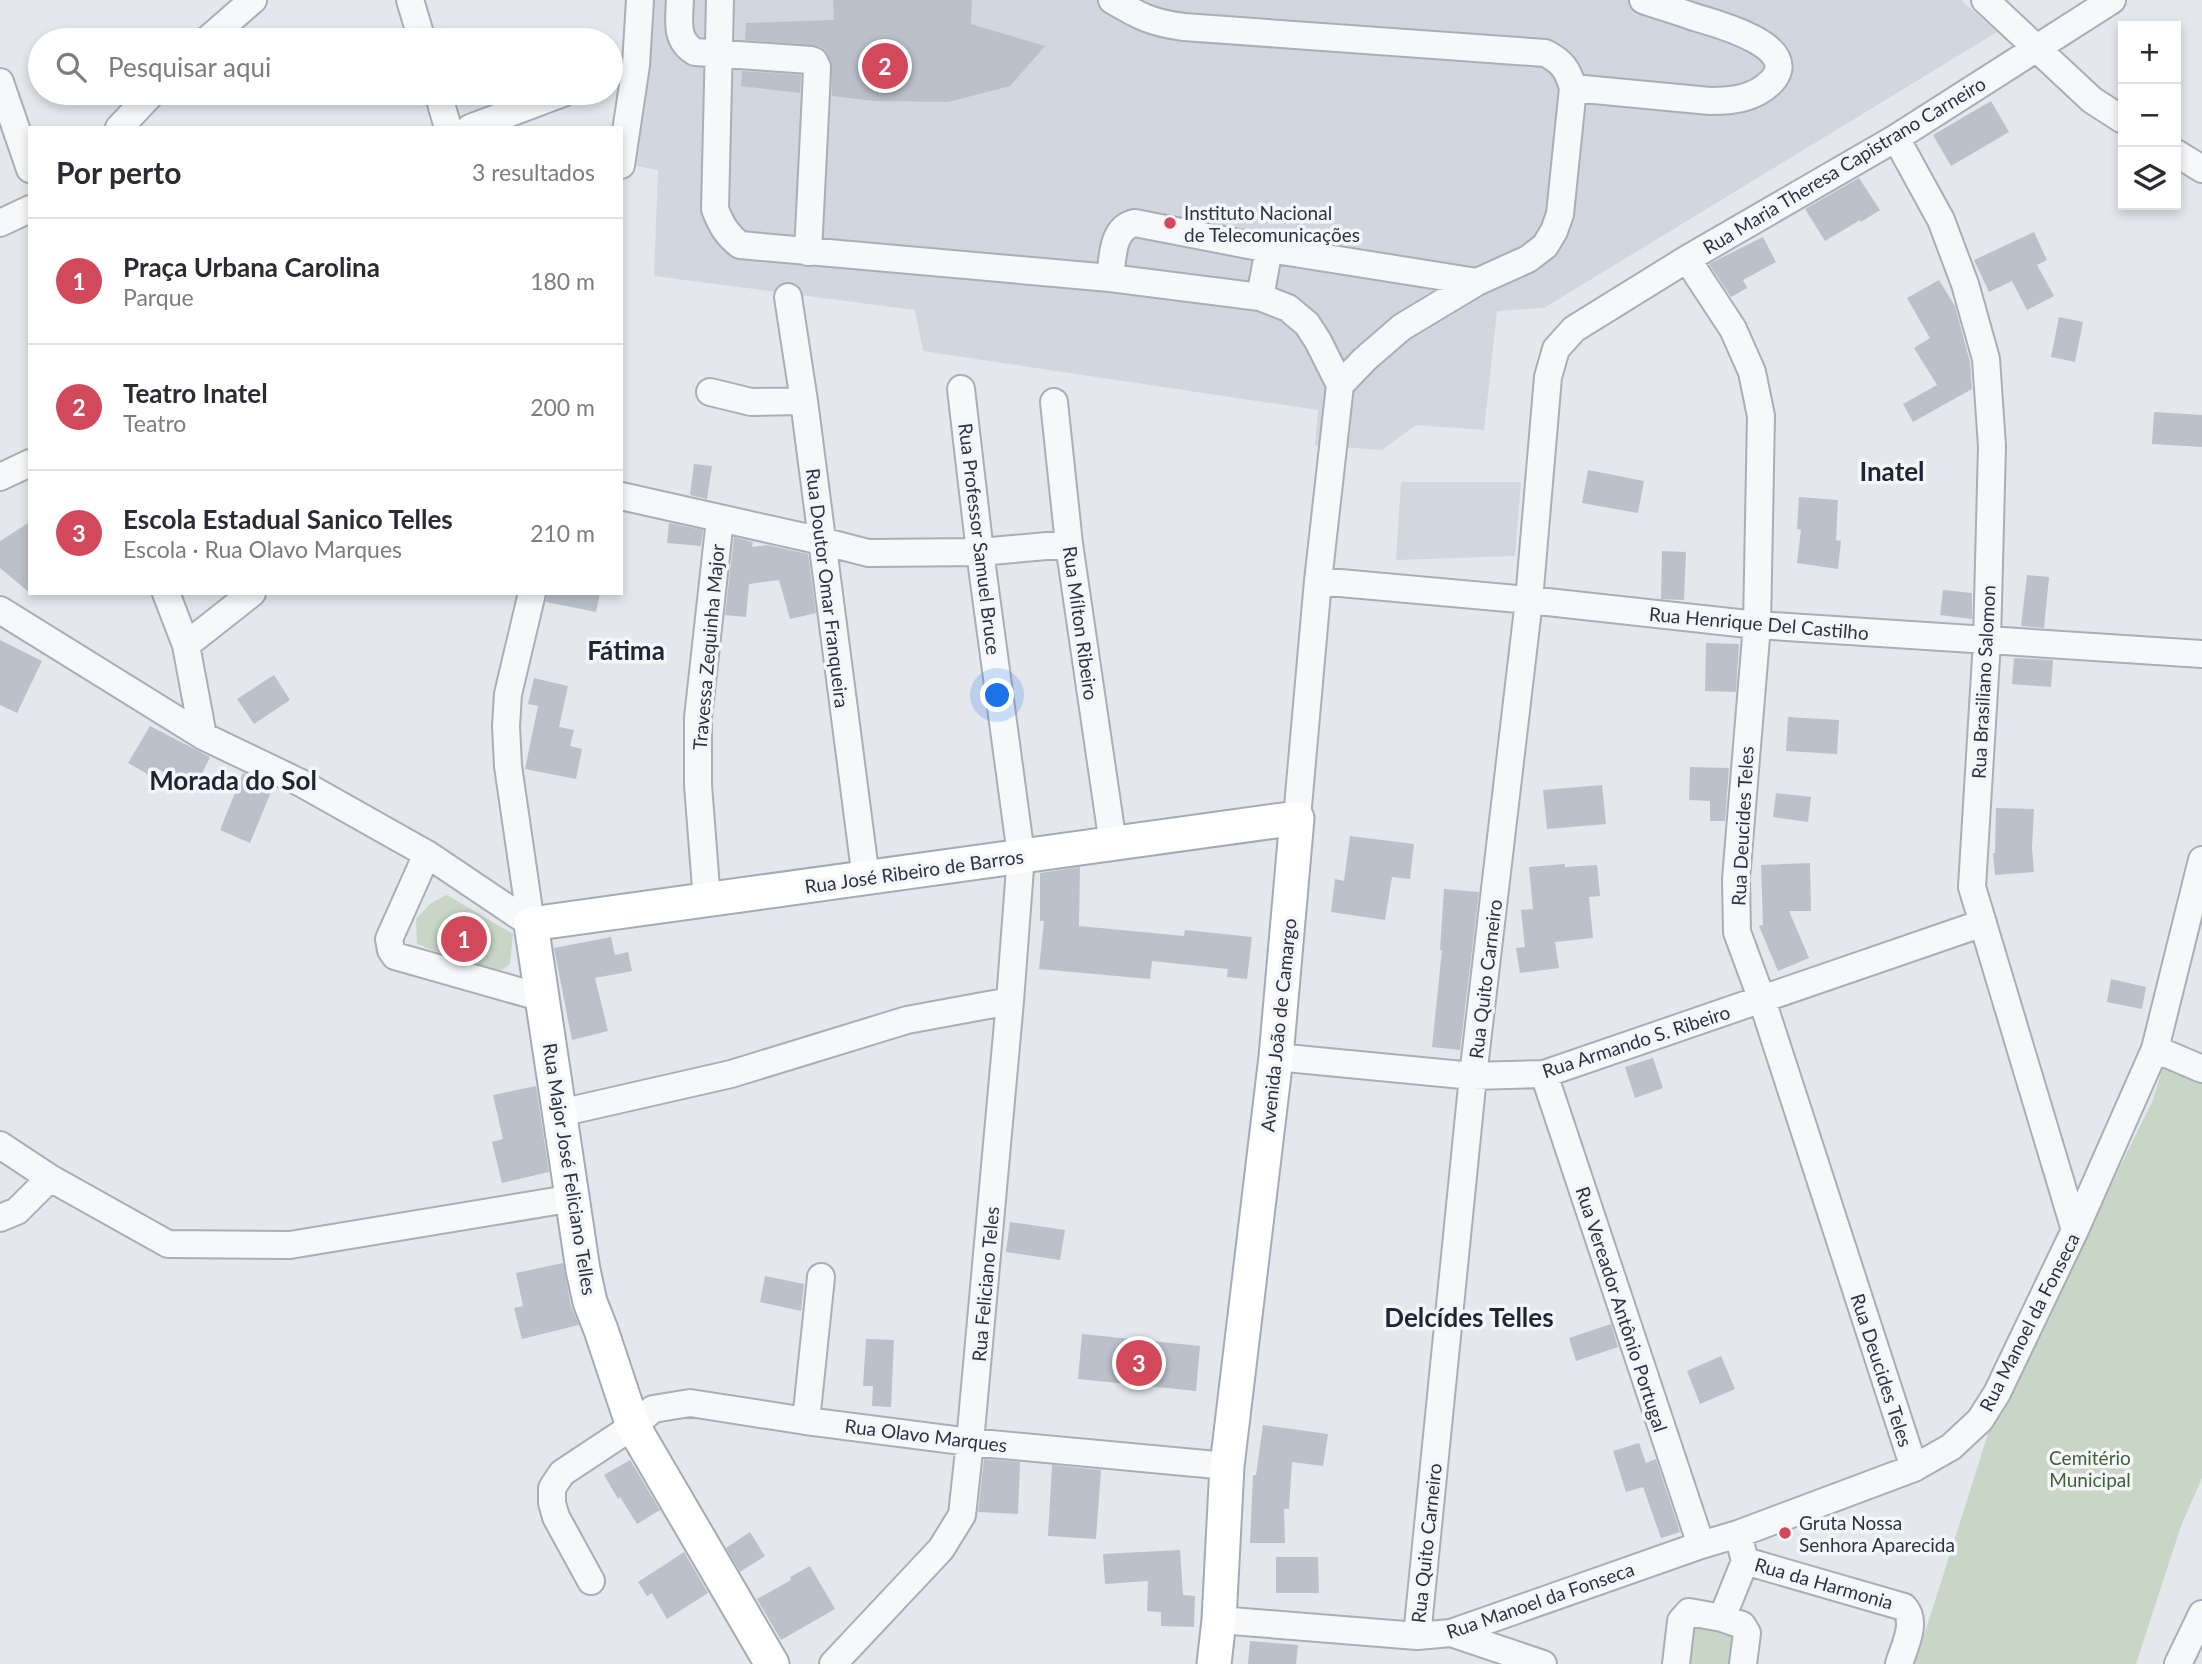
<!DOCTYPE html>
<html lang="pt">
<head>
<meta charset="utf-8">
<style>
  :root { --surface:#fff; --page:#f7f7f7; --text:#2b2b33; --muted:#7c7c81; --line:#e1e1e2; --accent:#d1495b }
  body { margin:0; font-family:Lato,sans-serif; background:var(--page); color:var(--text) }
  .controls { position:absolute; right:21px; top:21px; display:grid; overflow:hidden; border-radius:0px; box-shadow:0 4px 10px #0003 }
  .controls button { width:63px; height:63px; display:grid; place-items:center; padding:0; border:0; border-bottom:2px solid var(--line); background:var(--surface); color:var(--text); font:35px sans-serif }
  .you { position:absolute; left:998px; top:696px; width:24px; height:24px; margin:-18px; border:5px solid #fff; border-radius:50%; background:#1a73e8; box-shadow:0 0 0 10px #1a73e833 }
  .badge { display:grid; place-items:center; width:46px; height:46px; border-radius:50%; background:var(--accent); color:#fff; font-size:23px; font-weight:700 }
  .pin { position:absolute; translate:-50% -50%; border:4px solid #fff; box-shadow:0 2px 7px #0006 }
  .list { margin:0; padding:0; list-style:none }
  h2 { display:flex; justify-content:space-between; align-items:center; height:91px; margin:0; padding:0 28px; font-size:30px }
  h2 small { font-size:23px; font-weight:400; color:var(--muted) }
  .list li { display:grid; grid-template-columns:46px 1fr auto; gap:21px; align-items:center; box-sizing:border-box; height:126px; padding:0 28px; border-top:2px solid var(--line) }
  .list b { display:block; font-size:26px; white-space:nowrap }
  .list p { margin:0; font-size:23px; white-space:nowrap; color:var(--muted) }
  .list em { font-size:23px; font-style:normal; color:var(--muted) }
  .icon { flex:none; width:38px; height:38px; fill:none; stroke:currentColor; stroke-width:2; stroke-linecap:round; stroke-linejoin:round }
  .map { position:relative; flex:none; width:2202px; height:1664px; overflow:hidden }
  .search { position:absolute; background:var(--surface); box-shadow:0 4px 10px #0003; left:28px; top:28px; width:595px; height:77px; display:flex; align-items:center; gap:18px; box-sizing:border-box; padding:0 24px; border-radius:38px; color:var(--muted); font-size:26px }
  .panel { position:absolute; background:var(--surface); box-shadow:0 4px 10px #0003; left:28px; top:126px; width:595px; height:469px; border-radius:0px }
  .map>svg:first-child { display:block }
  .built { fill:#d2d6de }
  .green { fill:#c9d6c5 }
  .building { fill:#bbc0ca }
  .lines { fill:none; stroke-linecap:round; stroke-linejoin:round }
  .minor-casing { stroke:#a9aeb7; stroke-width:30 }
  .major-casing { stroke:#a3abb8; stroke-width:37 }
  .minor { stroke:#f7f8fa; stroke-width:26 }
  .major { stroke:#fff; stroke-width:33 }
  .poi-dot { fill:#d1495b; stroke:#f4f6f9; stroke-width:2.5 }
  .labels { text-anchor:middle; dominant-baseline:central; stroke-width:7; stroke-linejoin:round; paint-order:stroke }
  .street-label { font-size:19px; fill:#2b3445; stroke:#f4f6f9 }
  .poi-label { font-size:19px; fill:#2b3445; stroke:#f4f6f9; text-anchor:start }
  .park-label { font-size:19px; fill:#3f6138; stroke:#f4f6f9 }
  .district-label { font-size:26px; font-weight:bold; fill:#1d2536; stroke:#f4f6f9 }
</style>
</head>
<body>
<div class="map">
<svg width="2202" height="1664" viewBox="0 0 2202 1664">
  <rect width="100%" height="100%" fill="#e4e7ec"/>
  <path class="built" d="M 651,0 L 1961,0 L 1997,32 L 1544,308 L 1497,311 L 1484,430 L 1416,425 L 1382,450 L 1315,445 L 1318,410 L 923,351 L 915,310 L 654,276 L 658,170 L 630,165 Z
    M 1401,482 L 1521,482 L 1515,556 L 1396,560 Z"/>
  <path class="green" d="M 447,895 L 513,934 L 510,964 L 495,975 L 417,944 L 416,919 L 431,903 Z
    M 2164,1062 L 2202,1064 L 2202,1478 L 2181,1526 L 2136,1664 L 1915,1664 L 1988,1434 L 2153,1100 Z
    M 1690,1624 L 1743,1639 L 1736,1664 L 1690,1664 L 1680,1661 Z"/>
  <path class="building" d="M 833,0 L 972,0 L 971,24 L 1045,46 L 1010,86 L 948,102 L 874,101 L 832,96 L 831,61 L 825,49 L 819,46 L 745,40 L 746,23 L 834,20 Z
    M 742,71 L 801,75 L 800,93 L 741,86 Z
    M 1991,101 L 2009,132 L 1951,166 L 1933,135 Z
    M 1859,178 L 1880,210 L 1861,222 L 1860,220 L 1825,241 L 1805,209 Z
    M 2034,232 L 2047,260 L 2037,265 L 2054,296 L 2027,310 L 2012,281 L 1989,292 L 1974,260 Z
    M 1763,237 L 1776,262 L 1743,280 L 1747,288 L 1731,297 L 1709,264 Z
    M 1939,280 L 1955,306 L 1970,362 L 1972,389 L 1913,422 L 1903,404 L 1937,385 L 1914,348 L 1930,338 L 1907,298 Z
    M 2059,317 L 2083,322 L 2075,362 L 2051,357 Z
    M 2154,412 L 2202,415 L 2202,447 L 2152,444 Z
    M 694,464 L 712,466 L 707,499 L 690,495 Z
    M 1588,470 L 1644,481 L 1638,513 L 1582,503 Z
    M 1799,497 L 1838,500 L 1836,540 L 1841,541 L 1838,569 L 1797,563 L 1801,530 L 1797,529 Z
    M 30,522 L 30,593 L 0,568 L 0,541 Z
    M 669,523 L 703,530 L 701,546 L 667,543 Z
    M 734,537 L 753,542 L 752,547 L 767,545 L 808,554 L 816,613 L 790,619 L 779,580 L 749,584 L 746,617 L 725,615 Z
    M 1662,551 L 1686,552 L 1684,600 L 1661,599 Z
    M 2027,575 L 2049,577 L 2044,628 L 2021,626 Z
    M 1943,590 L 1972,593 L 1972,619 L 1940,615 Z
    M 547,593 L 600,593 L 596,612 L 546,602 Z
    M 0,640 L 42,661 L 17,713 L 0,705 Z
    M 1706,643 L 1739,644 L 1736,692 L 1705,691 Z
    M 2014,658 L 2053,660 L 2051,687 L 2012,684 Z
    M 274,675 L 290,700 L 254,724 L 237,699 Z
    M 534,678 L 568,686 L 559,727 L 574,730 L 570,746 L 582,749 L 576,779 L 525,769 L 538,706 L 528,704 Z
    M 1788,717 L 1839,720 L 1837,754 L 1786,751 Z
    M 150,726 L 210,757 L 195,788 L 156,768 L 151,776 L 128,763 Z
    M 1690,767 L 1729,768 L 1725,821 L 1710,821 L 1710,801 L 1689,800 Z
    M 243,773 L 273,787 L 250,843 L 220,830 Z
    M 1602,785 L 1606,824 L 1547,829 L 1543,790 Z
    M 1776,793 L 1811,797 L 1808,822 L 1773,817 Z
    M 1996,808 L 2034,809 L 2032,848 L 2034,872 L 1995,875 L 1993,853 L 1995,853 Z
    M 1350,836 L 1414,844 L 1410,879 L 1392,877 L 1385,920 L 1331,912 L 1335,879 L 1344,881 Z
    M 1810,863 L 1811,911 L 1789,911 L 1809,958 L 1778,971 L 1759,926 L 1763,925 L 1761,865 Z
    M 1565,864 L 1565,867 L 1597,865 L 1600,896 L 1589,897 L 1593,938 L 1555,942 L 1559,968 L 1520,973 L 1516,948 L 1525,947 L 1521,910 L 1533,909 L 1529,867 Z
    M 1080,867 L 1079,926 L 1184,936 L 1185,930 L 1252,937 L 1247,979 L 1227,977 L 1228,969 L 1152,961 L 1150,979 L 1039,969 L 1044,921 L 1040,921 L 1040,873 Z
    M 1444,889 L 1479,892 L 1460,1050 L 1432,1047 L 1442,950 L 1440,950 Z
    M 611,937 L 615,955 L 628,952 L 632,971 L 595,978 L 608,1031 L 572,1040 L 554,948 Z
    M 2111,979 L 2146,987 L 2142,1009 L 2107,1002 Z
    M 1653,1058 L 1663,1088 L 1635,1098 L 1625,1067 Z
    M 536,1086 L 549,1172 L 502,1183 L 492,1142 L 503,1139 L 493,1095 Z
    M 1010,1222 L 1065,1230 L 1060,1260 L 1006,1252 Z
    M 563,1263 L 571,1306 L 579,1325 L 522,1339 L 514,1308 L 523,1306 L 516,1273 Z
    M 765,1276 L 804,1284 L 801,1311 L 760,1302 Z
    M 1611,1324 L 1618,1347 L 1576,1361 L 1569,1338 Z
    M 1082,1334 L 1200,1346 L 1196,1391 L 1078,1379 Z
    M 866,1339 L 894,1340 L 891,1407 L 872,1406 L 873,1386 L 863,1386 Z
    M 1721,1356 L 1735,1389 L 1700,1404 L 1687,1371 Z
    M 1263,1425 L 1328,1434 L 1323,1466 L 1292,1462 L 1289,1509 L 1284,1509 L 1285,1543 L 1250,1543 L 1253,1475 L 1256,1475 Z
    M 1639,1443 L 1646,1463 L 1656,1459 L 1680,1532 L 1661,1538 L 1643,1487 L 1626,1492 L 1613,1451 Z
    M 984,1459 L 1020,1462 L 1018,1514 L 978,1512 Z
    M 630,1460 L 660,1510 L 637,1524 L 620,1497 L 618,1499 L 604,1475 Z
    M 1052,1465 L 1101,1470 L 1096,1539 L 1048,1536 Z
    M 750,1532 L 765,1556 L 740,1572 L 726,1548 Z
    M 1180,1550 L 1183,1595 L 1195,1596 L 1194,1627 L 1161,1626 L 1161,1612 L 1147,1611 L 1148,1581 L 1105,1584 L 1103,1554 Z
    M 684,1552 L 708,1593 L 667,1619 L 652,1593 L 647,1596 L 638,1582 Z
    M 1276,1557 L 1318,1557 L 1319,1593 L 1276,1593 Z
    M 810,1566 L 835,1609 L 781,1640 L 757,1599 L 791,1580 L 790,1577 Z
    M 1250,1641 L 1298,1645 L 1296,1664 L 1248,1664 Z"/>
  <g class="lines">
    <g class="minor-casing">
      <path id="minor" d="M 410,0 L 422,40
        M 680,0 C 679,21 675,40 695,52 L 811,60 L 814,61 L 817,67 L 816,93 L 808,252
        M 720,0 L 715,209 C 721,225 727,235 740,245 L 1110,278 L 1260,297 L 1288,308 L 1307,324 L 1318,341 L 1340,385
        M 1112,0 C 1139,16 1152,23 1184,27 L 1545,53 C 1562,61 1568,70 1573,88 L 1560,214 L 1554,231 L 1545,246 L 1528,259 L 1477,282 L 1402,327 L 1365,359 L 1340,385
        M 1985,0 L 2092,100 L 2123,120
        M 207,40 L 253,0
        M 0,82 L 30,169
        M 1573,88 L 1710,101 C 1732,101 1754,99 1771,82 C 1805,47 1715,23 1694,17 C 1677,11 1660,6 1643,0
        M 438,93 L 448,128
        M 119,128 L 152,93
        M 470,128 L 563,93
        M 1896,138 L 1941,220 L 1965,284 L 1986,359 L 1992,446 L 1987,641 L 1972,887 L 2075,1230
        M 2176,153 L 2202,169
        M 621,165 L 636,65 L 640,0
        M 0,223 L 30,209
        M 1687,259 L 1733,329 L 1752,372 L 1761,416 L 1757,625 L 1736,879 L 1737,932 L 1762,1000 L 1914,1468
        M 1110,278 C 1113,259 1111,228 1135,223 L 1269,249 L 1477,282
        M 788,297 L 804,401 L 866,879
        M 1260,297 L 1269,249
        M 710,392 L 751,402 L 804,401
        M 1054,402 L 1069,544 L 1113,844
        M 0,477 L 30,463
        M 621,496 L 822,541 L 868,553 L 980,552 L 1069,544
        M 1318,581 L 1529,600 L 1757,625 L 2202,654
        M 166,593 L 186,645 L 203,736
        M 0,610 L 203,736 L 301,783 L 427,854 L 531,924
        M 186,645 L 252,593
        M 1297,818 L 1318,581 L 1340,385
        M 427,854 L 389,939 L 391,950 L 395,956 L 543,998
        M 707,901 L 698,785 L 698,718 L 720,519
        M 531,924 L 508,766 L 506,726 L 508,694 L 532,593
        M 2155,1049 L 2202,1069
        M 1276,1057 L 1473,1076 L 1544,1074 L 1983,923
        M 1544,1074 L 1701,1545
        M 560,1113 L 731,1074 L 907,1020 L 1010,1001
        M 0,1145 L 50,1178 L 168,1244 L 290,1245 L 574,1198
        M 0,1218 L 17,1211 L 50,1178
        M 806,1421 L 821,1277
        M 1738,1534 L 1745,1561 L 1904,1607 C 1918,1622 1904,1647 1899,1664
        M 591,1581 L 556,1517 L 552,1503 L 552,1488 L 562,1473 L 633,1426 L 653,1409 L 690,1403 L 806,1421 L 970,1442 L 1227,1466
        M 1722,1618 L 1745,1561
        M 1219,1620 L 1417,1636 L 1451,1633 L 1701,1545 L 1738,1534 L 1914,1468 L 1951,1447 L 1980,1420 L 1997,1393 L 2075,1230 L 2155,1049 L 2202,860
        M 1451,1633 L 1543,1664
        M 1417,1636 L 1473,1076 L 1529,600 L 1548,377 L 1556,349 L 1574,329 L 1687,259 L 1896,138 L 2112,0
        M 833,1664 L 941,1549 L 962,1515 L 970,1442 L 1010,1001 L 1021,855 L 980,552 L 961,389
        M 1676,1664 L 1681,1621 L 1689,1612 L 1722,1618 L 1742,1625 L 1747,1633 L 1743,1664
        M 2178,1664 L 2202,1614"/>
    </g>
    <g class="major-casing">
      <path id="major" d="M 772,1664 L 633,1426 L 601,1330 L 590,1302 L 583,1270 L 531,924 L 1297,818 L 1276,1057 L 1227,1466 L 1219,1620 L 1214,1664"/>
    </g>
    <use href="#minor" class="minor"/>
    <use href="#major" class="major"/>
  </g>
  <g class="poi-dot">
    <circle cx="1170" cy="223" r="7"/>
    <circle cx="1785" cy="1533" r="7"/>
  </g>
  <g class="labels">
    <g class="street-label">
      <text transform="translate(1844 165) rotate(-31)">Rua Maria Theresa Capistrano Carneiro</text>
      <text transform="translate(980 539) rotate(83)">Rua Professor Samuel Bruce</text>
      <text transform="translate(828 588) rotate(83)">Rua Doutor Omar Franqueira</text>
      <text transform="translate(1081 623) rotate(82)">Rua Mílton Ribeiro</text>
      <text transform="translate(1759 623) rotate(5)">Rua Henrique Del Castilho</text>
      <text transform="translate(708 647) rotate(-85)">Travessa Zequinha Major</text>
      <text transform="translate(1983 682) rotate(-87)">Rua Brasiliano Salomon</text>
      <text transform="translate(1742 826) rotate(-87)">Rua Deucides Teles</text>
      <text transform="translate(914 871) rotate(-8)">Rua José Ribeiro de Barros</text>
      <text transform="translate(1485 979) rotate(-83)">Rua Quito Carneiro</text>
      <text transform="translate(1278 1025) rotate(-84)">Avenida João de Camargo</text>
      <text transform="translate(1636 1041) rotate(-18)">Rua Armando S. Ribeiro</text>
      <text transform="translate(570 1169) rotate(81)">Rua Major José Feliciano Telles</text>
      <text transform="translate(985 1284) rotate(-85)">Rua Feliciano Teles</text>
      <text transform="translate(1622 1309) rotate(72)">Rua Vereador Antônio Portugal</text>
      <text transform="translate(2029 1322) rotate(-63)">Rua Manoel da Fonseca</text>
      <text transform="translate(1882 1370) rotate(72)">Rua Deucides Teles</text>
      <text transform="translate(926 1435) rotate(7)">Rua Olavo Marques</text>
      <text transform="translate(1426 1543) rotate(-84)">Rua Quito Carneiro</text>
      <text transform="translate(1824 1583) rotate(16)">Rua da Harmonia</text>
      <text transform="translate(1540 1600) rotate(-19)">Rua Manoel da Fonseca</text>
    </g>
    <g class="poi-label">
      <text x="1184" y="212">Instituto Nacional<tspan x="1184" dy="22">de Telecomunicações</tspan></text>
      <text x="1799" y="1522">Gruta Nossa<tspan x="1799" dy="22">Senhora Aparecida</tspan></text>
    </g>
    <g class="park-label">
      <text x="2090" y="1457">Cemitério<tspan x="2090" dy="22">Municipal</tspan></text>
    </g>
    <g class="district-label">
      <text x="1892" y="471">Inatel</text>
      <text x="626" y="650">Fátima</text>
      <text x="233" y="780">Morada do Sol</text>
      <text x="1469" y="1317">Delcídes Telles</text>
    </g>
  </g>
</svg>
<div class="controls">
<button>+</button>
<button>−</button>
<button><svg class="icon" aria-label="layers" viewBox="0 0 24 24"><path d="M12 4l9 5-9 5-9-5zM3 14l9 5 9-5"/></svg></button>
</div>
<div class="you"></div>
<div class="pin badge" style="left:464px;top:939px">1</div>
<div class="pin badge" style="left:885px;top:66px">2</div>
<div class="pin badge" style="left:1139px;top:1363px">3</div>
<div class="search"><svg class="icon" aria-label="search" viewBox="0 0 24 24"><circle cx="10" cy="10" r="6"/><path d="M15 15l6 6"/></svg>Pesquisar aqui</div>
<section class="panel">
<h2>Por perto<small>3 resultados</small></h2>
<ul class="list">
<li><span class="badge">1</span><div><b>Praça Urbana Carolina</b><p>Parque</p></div><em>180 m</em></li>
<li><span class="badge">2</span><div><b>Teatro Inatel</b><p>Teatro</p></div><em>200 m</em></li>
<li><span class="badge">3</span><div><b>Escola Estadual Sanico Telles</b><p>Escola · Rua Olavo Marques</p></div><em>210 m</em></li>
</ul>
</section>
</div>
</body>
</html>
